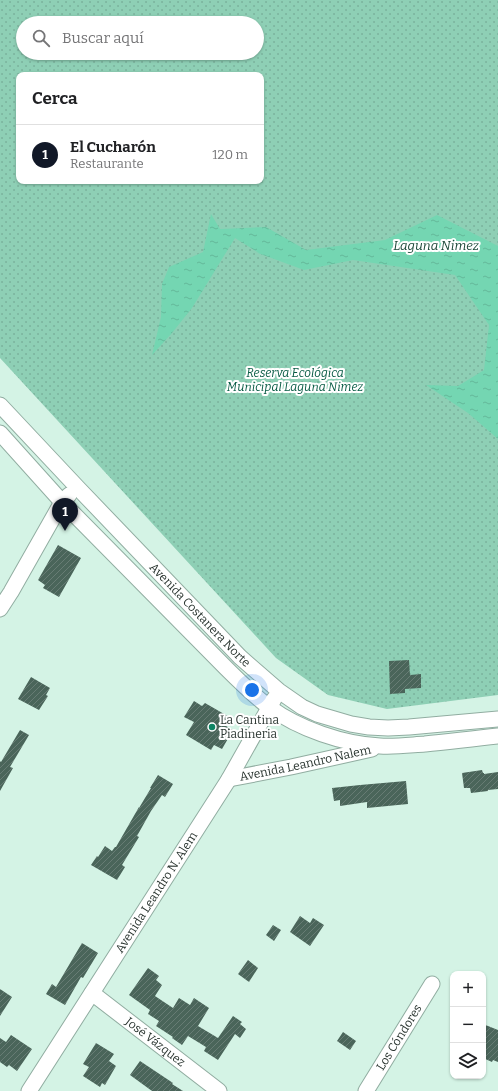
<!DOCTYPE html>
<html lang="es">
<head>
<meta charset="utf-8">
<style>
  :root { --surface:#fff; --page:#f2f2f2; --text:#202124; --muted:#757577; --line:#e0e0e0; --accent:#111827 }
  body { margin:0; font-family:Bitter,serif; background:var(--page); color:var(--text) }
  .controls { position:absolute; right:12px; bottom:12px; display:grid; overflow:hidden; border-radius:8px; box-shadow:0 1px 3px #0004 }
  .controls button { width:36px; height:36px; display:grid; place-items:center; padding:0; border:0; border-bottom:1px solid var(--line); background:var(--surface); color:var(--text); font:20px sans-serif }
  .you { position:absolute; left:252px; top:690px; width:14px; height:14px; margin:-10px; border:3px solid #fff; border-radius:50%; background:#1a73e8; box-shadow:0 0 0 6px #1a73e833 }
  .badge { display:grid; place-items:center; width:26px; height:26px; border-radius:50%; background:var(--accent); color:#fff; font-size:13px; font-weight:700 }
  .pin { position:absolute; translate:-50% -33px; filter:drop-shadow(0 1px 2px #0008) }
  .pin::after { content:''; position:absolute; top:21px; width:14px; height:12px; background:inherit; clip-path:polygon(0 0,100% 0,50% 100%) }
  .list { margin:0; padding:0; list-style:none }
  h2 { display:flex; justify-content:space-between; align-items:center; height:52px; margin:0; padding:0 16px; font-size:17px }
  h2 small { font-size:13px; font-weight:400; color:var(--muted) }
  .list li { display:grid; grid-template-columns:26px 1fr auto; gap:12px; align-items:center; box-sizing:border-box; height:60px; padding:0 16px; border-top:1px solid var(--line) }
  .list b { display:block; font-size:15px; white-space:nowrap }
  .list p { margin:0; font-size:13px; white-space:nowrap; color:var(--muted) }
  .list em { font-size:13px; font-style:normal; color:var(--muted) }
  .icon { flex:none; width:22px; height:22px; fill:none; stroke:currentColor; stroke-width:2; stroke-linecap:round; stroke-linejoin:round }
  .map { position:relative; flex:none; width:498px; height:1091px; overflow:hidden }
  .search { position:absolute; background:var(--surface); box-shadow:0 1px 3px #0004; left:16px; top:16px; width:248px; height:44px; display:flex; align-items:center; gap:10px; box-sizing:border-box; padding:0 14px; border-radius:22px; color:var(--muted); font-size:15px }
  .panel { position:absolute; background:var(--surface); box-shadow:0 1px 3px #0004; left:16px; top:72px; width:248px; height:112px; border-radius:8px }
  .map>svg:first-child { display:block }
  .green { fill:url(#green-dots); fill-rule:evenodd }
  .water { fill:url(#water-ripples) }
  .building { fill:url(#building-hatch) }
  .lines { fill:none; stroke-linecap:round; stroke-linejoin:round }
  .minor-casing { stroke:#91ada1; stroke-width:17 }
  .minor { stroke:#fff; stroke-width:15 }
  .poi-dot { fill:#0e8463; stroke:#fff; stroke-width:1.5 }
  .labels { text-anchor:middle; dominant-baseline:central; stroke-width:4; stroke-linejoin:round; paint-order:stroke }
  .park-label { font-size:12px; font-style:italic; fill:#065a43; stroke:#fff }
  .street-label { font-size:12px; fill:#29342f; stroke:#fff }
  .poi-label { font-size:12px; fill:#29342f; stroke:#fff; text-anchor:start }
  .water-label { font-size:13px; font-style:italic; fill:#1c4738; stroke:#fff }
</style>
</head>
<body>
<div class="map">
<svg width="498" height="1091" viewBox="0 0 498 1091">
  <defs>
    <pattern id="green-dots" width="8" height="8" patternUnits="userSpaceOnUse"><rect width="8" height="8" fill="#8ecfb5"/><path d="M2 2h.1M6 6h.1" fill="none" stroke="#7ab29c" stroke-width="1.8" stroke-linecap="round"/></pattern>
    <pattern id="water-ripples" width="26" height="14" patternUnits="userSpaceOnUse"><rect width="26" height="14" fill="#74d6b2"/><path d="M2 4q2-2 4 0t4 0M15 11q2-2 4 0t4 0" fill="none" stroke="#64b899"/></pattern>
    <pattern id="building-hatch" width="6" height="6" patternUnits="userSpaceOnUse"><rect width="6" height="6" fill="#4a655a"/><path d="M-1 1l2-2M0 6l6-6M5 7l2-2" fill="none" stroke="#677c74"/></pattern>
  </defs>
  <rect width="100%" height="100%" fill="#d4f3e5"/>
  <path class="green" d="M 0,0 L 498,0 L 498,695 L 387,709 L 328,695 L 276,658 L 0,358 ZM 23,23 L 257,23 L 257,53 L 23,53 ZM 19,75 L 261,75 L 261,181 L 19,181 Z"/>
  <path class="water" d="M 211,214 L 220,229 L 266,227 L 306,250 L 385,240 L 437,215 L 498,246 L 498,439 L 468,413 L 426,385 L 458,386 L 484,370 L 489,325 L 455,275 L 353,260 L 304,270 L 255,252 L 259,253 L 235,238 L 192,308 L 172,333 L 152,355 L 161,317 L 162,284 L 169,267 L 203,252 Z"/>
  <path class="building" d="M 58,545 L 81,558 L 59,597 L 43,588 L 45,585 L 38,580 Z
    M 409,660 L 410,675 L 421,674 L 421,688 L 405,689 L 405,693 L 390,694 L 389,661 Z
    M 31,677 L 50,688 L 46,695 L 48,696 L 39,710 L 18,699 Z
    M 194,701 L 202,706 L 205,703 L 231,718 L 226,726 L 233,730 L 222,749 L 214,745 L 211,750 L 186,735 L 194,722 L 184,717 Z
    M 20,730 L 29,735 L 10,767 L 13,768 L 0,791 L 0,761 L 1,762 Z
    M 482,770 L 483,773 L 484,773 L 484,774 L 498,772 L 498,789 L 488,790 L 488,791 L 471,793 L 470,788 L 464,788 L 462,773 Z
    M 158,775 L 173,784 L 165,797 L 162,795 L 151,811 L 137,836 L 139,837 L 122,865 L 125,867 L 117,880 L 91,865 L 97,856 L 98,857 L 105,846 L 112,851 L 115,847 L 116,847 L 139,807 L 139,808 L 151,788 L 150,788 Z
    M 406,781 L 408,804 L 367,808 L 367,802 L 340,806 L 340,800 L 334,801 L 332,788 L 360,785 Z
    M 300,916 L 310,923 L 313,918 L 324,925 L 310,946 L 290,932 Z
    M 273,925 L 281,930 L 274,941 L 266,935 Z
    M 82,943 L 98,953 L 83,978 L 81,977 L 65,1005 L 46,994 L 52,984 L 56,987 Z
    M 248,960 L 258,968 L 249,982 L 238,974 Z
    M 148,968 L 159,976 L 156,980 L 162,985 L 155,996 L 173,1008 L 179,998 L 190,1005 L 194,998 L 209,1008 L 198,1026 L 218,1038 L 233,1016 L 242,1022 L 240,1024 L 246,1029 L 240,1038 L 235,1034 L 218,1060 L 204,1051 L 206,1047 L 188,1036 L 182,1045 L 172,1038 L 173,1037 L 156,1026 L 159,1021 L 148,1014 L 150,1010 L 129,995 Z
    M 0,989 L 12,997 L 0,1016 Z
    M 483,1024 L 498,1030 L 498,1062 L 493,1060 L 492,1062 L 483,1058 Z
    M 343,1032 L 356,1041 L 350,1050 L 337,1041 Z
    M 11,1035 L 32,1049 L 17,1071 L 9,1065 L 7,1067 L 0,1062 L 0,1038 L 6,1042 Z
    M 96,1043 L 114,1054 L 109,1061 L 116,1066 L 105,1085 L 102,1083 L 100,1087 L 83,1076 L 89,1067 L 83,1064 Z
    M 140,1061 L 173,1083 L 172,1084 L 183,1091 L 152,1091 L 130,1075 Z"/>
  <g class="lines">
    <g class="minor-casing">
      <g id="minor">
        <path id="s1" d="M 0,405 L 77,487 L 240,657 L 279,691 L 302,707 L 317,714 L 351,724 L 369,727 L 388,728 L 409,727 L 498,719"/>
        <path d="M 0,433 L 62,502 L 226,668 C 240,682 254,696 269,707 C 299,729 343,744 380,746 C 395,747 410,745 425,744 C 450,741 474,739 498,736"/>
        <path d="M 0,609 L 11,592 L 62,502 L 69,495"/>
        <path id="s2" d="M 229,779 L 291,767 L 372,749"/>
        <path id="s3" d="M 92,993 L 219,1091"/>
        <path id="s4" d="M 29,1091 L 229,779 L 274,699"/>
        <path id="s5" d="M 366,1091 L 432,984"/>
      </g>
    </g>
    <use href="#minor" class="minor"/>
  </g>
  <circle class="poi-dot" cx="212" cy="727" r="4"/>
  <g class="labels">
    <g class="park-label">
      <text x="295" y="373">Reserva Ecológica<tspan x="295" dy="14">Municipal Laguna Nimez</tspan></text>
    </g>
    <g class="street-label">
      <text stroke="none"><textPath href="#s1" startOffset="290">Avenida Costanera Norte</textPath></text>
      <text stroke="none"><textPath href="#s2" startOffset="78">Avenida Leandro Nalem</textPath></text>
      <text stroke="none"><textPath href="#s4" startOffset="236">Avenida Leandro N. Alem</textPath></text>
      <text stroke="none"><textPath href="#s5" startOffset="63">Los Cóndores</textPath></text>
      <text stroke="none"><textPath href="#s3" startOffset="80">José Vázquez</textPath></text>
    </g>
    <g class="poi-label">
      <text x="220" y="720">La Cantina<tspan x="220" dy="14">Piadineria</tspan></text>
    </g>
    <g class="water-label">
      <text x="436" y="245">Laguna Nimez</text>
    </g>
  </g>
</svg>
<div class="controls">
<button>+</button>
<button>−</button>
<button><svg class="icon" aria-label="layers" viewBox="0 0 24 24"><path d="M12 4l9 5-9 5-9-5zM3 14l9 5 9-5"/></svg></button>
</div>
<div class="you"></div>
<div class="pin badge" style="left:65px;top:531px">1</div>
<div class="search"><svg class="icon" aria-label="search" viewBox="0 0 24 24"><circle cx="10" cy="10" r="6"/><path d="M15 15l6 6"/></svg>Buscar aquí</div>
<section class="panel">
<h2>Cerca<small></small></h2>
<ul class="list">
<li><span class="badge">1</span><div><b>El Cucharón</b><p>Restaurante</p></div><em>120 m</em></li>
</ul>
</section>
</div>
</body>
</html>
